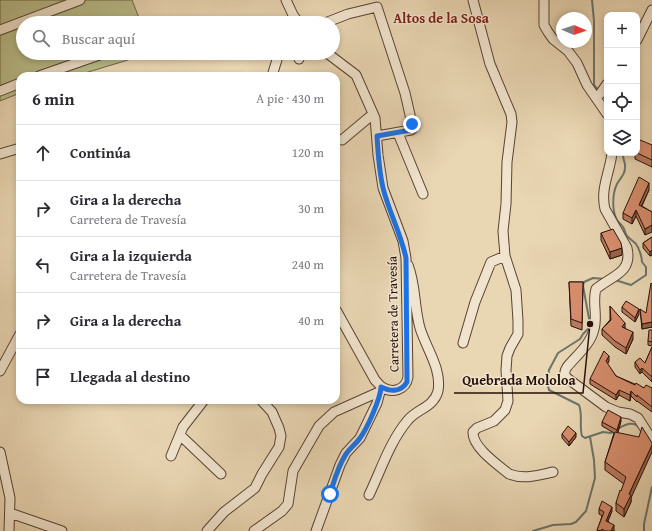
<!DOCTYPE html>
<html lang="es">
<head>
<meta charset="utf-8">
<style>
  :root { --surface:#fff; --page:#f2f2f3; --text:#2b2b33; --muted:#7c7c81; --line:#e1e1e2 }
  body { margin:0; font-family:"Gentium Book Plus",serif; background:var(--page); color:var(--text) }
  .controls { position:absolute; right:12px; top:12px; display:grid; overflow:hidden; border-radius:8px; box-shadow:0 2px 6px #0003 }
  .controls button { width:36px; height:36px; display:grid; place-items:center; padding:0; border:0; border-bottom:1px solid var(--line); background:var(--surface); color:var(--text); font:20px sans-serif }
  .compass { position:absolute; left:556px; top:12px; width:36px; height:36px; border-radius:50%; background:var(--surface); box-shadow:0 2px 6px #0003; rotate:92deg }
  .stop { position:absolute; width:12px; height:12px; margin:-9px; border:3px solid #1a73e8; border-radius:50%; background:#fff }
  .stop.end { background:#1a73e8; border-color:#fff; box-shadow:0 1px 4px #0008 }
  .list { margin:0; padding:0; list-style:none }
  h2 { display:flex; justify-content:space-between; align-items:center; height:52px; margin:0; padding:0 16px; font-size:17px }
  h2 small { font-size:13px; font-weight:400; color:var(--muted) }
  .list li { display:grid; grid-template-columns:26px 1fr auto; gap:12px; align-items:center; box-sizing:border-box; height:56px; padding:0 16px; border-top:1px solid var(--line) }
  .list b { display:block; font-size:15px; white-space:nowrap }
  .list p { margin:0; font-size:13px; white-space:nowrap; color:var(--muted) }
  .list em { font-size:13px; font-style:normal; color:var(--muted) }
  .icon { flex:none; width:22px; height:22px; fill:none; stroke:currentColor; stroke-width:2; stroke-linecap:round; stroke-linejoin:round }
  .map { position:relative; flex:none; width:652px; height:531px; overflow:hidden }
  .search { position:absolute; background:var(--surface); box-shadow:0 2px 6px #0003; left:16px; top:16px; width:324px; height:44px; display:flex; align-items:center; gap:10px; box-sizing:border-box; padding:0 14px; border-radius:22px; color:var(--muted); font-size:15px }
  .panel { position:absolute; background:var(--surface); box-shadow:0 2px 6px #0003; left:16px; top:72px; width:324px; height:332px; border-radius:12px }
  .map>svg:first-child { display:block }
  .green { fill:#b9bd8a; stroke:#706649 }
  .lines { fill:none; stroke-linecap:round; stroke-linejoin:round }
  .stream { stroke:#6a756c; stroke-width:2 }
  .minor-casing { stroke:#584233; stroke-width:11 }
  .minor { stroke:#f1e4ce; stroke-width:9 }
  .wall { fill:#ba7a5f; stroke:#271008 }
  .shaded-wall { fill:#97634d; stroke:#271008 }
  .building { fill:#d88e6e; stroke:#271008 }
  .route { stroke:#1a73e8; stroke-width:5 }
  .labels { text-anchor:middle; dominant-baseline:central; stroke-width:3; stroke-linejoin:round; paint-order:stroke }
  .street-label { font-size:13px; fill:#271008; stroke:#f1e4ce }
  .neighbourhood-label { font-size:14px; font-weight:bold; fill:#7a1f14; stroke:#f1e4ce }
  .leader { fill:none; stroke:#271008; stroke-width:1.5 }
  .callout-dot { fill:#271008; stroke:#f1e4ce; stroke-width:1.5 }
  .callout-label { font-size:14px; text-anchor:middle; font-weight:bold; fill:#271008; stroke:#f1e4ce; stroke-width:3; stroke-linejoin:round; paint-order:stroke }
</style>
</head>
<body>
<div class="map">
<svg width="652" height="531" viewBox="0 0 652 531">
  <rect width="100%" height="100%" fill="#e9d6b3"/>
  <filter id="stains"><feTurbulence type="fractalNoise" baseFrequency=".005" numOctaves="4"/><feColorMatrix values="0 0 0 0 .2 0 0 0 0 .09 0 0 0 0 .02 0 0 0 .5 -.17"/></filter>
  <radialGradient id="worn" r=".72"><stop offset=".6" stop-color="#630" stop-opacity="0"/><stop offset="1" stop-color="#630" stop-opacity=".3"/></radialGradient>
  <path class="green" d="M 0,0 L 132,0 L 141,23 L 23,23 L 23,53 L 151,53 L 75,76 L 20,76 L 20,93 L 0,101 Z"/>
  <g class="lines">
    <path class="stream" d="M 592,0 L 594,21 L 594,85 L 599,91
      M 605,279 L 593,278 L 584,282 L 583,286 L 590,324 L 589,328 L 583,334 L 580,339 L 558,353 L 549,370 L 547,382 L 549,390 L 579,405 C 583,415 579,426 582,436 L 585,438 L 603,432 L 611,433 L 613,431
      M 615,280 L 631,285 L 646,275 L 646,267 L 642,262 C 642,257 639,248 636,244 C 633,241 630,239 627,236 C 625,233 625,230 623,227 C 622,225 619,223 617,220 C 612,211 612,194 617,184 C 620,178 625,175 625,168 C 626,162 622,159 623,153
      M 617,429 C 625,425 633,420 640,428
      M 533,531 L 553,525 L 571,524 L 576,522 L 586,511 L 595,478 L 594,460 L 590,437
      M 644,531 L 644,524 L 652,487"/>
    <g class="minor-casing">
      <path id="minor" d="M 286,0 L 293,15 L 299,23
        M 473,0 L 490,64 L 511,114 L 512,122 L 507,162 L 506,204 L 503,231 L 505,256 L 516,290 L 518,321 L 518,334 L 510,348 L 507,356 L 506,370 L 508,401 L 505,410 L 494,421 L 477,428 L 473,432 C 472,447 498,465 509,474 C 524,480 539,475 553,472
        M 544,0 L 544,25 L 548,32 L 553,39 L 568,51 L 577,63 L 587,85 L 607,114
        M 325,23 L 348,14 L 377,7 L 405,93 L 413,128 L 411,130 L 377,136
        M 0,30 L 80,0
        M 637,40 L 652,10
        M 327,53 L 356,75 L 375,118 L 378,155 L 383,188 L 403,241 L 406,258 L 408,377 C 406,390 392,394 382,387 C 379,385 377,382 375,380 L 336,310
        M 299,59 L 299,53
        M 39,76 L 105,53
        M 272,76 L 279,53
        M 0,91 L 20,83
        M 596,97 L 600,94 L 607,84
        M 398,133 L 423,194
        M 342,140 L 373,114
        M 612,153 C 610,172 600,189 605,209 L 627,248 C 633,273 611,276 596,289 C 592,302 598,316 594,329 C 591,344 576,356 567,367 C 564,372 564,374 567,378 L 606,407 L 618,412 L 630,414 L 638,418 L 652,440
        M 0,154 L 20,148
        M 463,343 L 475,302 L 491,262 L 505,256
        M 0,371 L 20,334
        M 180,435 L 221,474
        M 0,452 L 10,498 L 9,531
        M 171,456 L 183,427 L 204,400
        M 369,495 C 381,470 390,441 408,420 C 417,409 434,407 438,391 C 442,369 426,348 420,328 C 414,307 416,285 408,265
        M 10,513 L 62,531
        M 207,531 L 224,512 L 255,488 L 262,474 L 279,447 L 281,436 L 279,428 L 272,412 L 261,400
        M 254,531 L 282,511 L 288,504 L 293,471 L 319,426 L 334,412 L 381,391
        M 316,531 L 340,465 L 346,453 L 360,438 L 377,403 L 381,388"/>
    </g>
    <use href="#minor" class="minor"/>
  </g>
  <path class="wall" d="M 652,145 L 652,167 L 635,159 L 635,153 L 637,153 Z
    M 649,190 L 642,206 L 652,212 L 645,235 L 636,216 L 632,224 L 623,219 L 623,213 Z
    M 601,233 L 622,255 L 610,259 L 601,240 Z
    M 652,237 L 652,255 L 650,256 L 643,248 L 643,243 Z
    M 569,282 L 583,282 L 582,330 L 571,326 Z
    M 610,306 L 633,339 L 626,354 L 615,347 L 602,335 L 602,329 L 610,320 Z
    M 622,307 L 639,314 L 635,322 L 622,312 Z
    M 640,309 L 652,327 L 642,329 Z
    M 652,330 L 652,346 L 648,345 L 648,341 Z
    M 652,347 L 652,382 L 642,372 L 640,374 L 635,367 L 635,362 L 645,363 Z
    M 609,361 L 607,364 L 616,376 L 644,388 L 652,388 L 652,412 L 637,401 L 637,402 L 631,396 L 630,401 L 619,395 L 616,400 L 590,384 L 590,379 Z
    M 621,421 L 618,432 L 631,498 L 631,502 L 624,517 L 616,511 L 616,503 L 624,484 L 605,470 L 605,462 L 614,433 L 602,426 L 602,422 Z
    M 562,434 L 576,437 L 569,446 L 562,438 Z
    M 599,509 L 612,511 L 608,521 L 614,530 L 614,531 L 597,531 L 602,516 L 599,514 Z"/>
  <path class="shaded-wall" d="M 649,183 L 649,190 L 639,211 L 639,205 Z
    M 636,210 L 636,216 L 632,224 L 632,218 Z
    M 652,225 L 652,232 L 645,235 L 645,229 Z
    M 622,248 L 622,255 L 610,259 L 610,252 Z
    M 652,250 L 652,255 L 650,256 L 650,252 Z
    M 639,309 L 639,314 L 635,322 L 635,318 Z
    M 652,322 L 652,327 L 642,329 L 642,324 Z
    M 625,323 L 625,329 L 622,327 Z
    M 633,332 L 633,339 L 626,354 L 626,348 Z
    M 609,356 L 609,361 L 606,367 L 606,361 Z
    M 642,368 L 642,372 L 640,374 L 640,370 Z
    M 619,390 L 619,395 L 616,400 L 616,395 Z
    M 631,391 L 631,396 L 630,401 L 630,395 Z
    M 621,417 L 621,421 L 617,435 L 617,430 Z
    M 576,433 L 576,437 L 569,446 L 569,442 Z
    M 652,445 L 652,452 L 631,498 L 631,502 L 624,517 L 624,509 L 629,494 Z
    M 612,507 L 612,511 L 606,525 L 606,521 Z
    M 614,525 L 614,531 L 611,531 Z"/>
  <path class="building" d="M 640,140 L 652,145 L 652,160 L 637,153 L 637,146 Z
    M 639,177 L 649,183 L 639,205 L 652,212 L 652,225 L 645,229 L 636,210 L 632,218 L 623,213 Z
    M 613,229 L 621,243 L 622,248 L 610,252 L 601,233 Z
    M 652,237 L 652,250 L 650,252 L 643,243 Z
    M 569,282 L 583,282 L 582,323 L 571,319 Z
    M 651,283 L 652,284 L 652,322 L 642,324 L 640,309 L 646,313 Z
    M 626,301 L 639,309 L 635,318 L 622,307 Z
    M 610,306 L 625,323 L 622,327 L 633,332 L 626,348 L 615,341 L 602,329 L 611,320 Z
    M 649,330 L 652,330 L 652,342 L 648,341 Z
    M 652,347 L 652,377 L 642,368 L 640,370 L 635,362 L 640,358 L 645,363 Z
    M 604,351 L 609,356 L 606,361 L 616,376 L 635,385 L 636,383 L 644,388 L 646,385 L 652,388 L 652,407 L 637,395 L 637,397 L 631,391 L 630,395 L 619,390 L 616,395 L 590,379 Z
    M 608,410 L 621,417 L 617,430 L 602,422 Z
    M 568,426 L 576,433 L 569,442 L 562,434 Z
    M 642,427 L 652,443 L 652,445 L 629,494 L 631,495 L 624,509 L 616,503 L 620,490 L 621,491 L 626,477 L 605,462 L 615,432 L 639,437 Z
    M 602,501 L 612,507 L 606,521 L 614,525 L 611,531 L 605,531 L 602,529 L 601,531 L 597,530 L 604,512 L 599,509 Z"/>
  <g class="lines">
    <path class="route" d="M 330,494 C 334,481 338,466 346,454 C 350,448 356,444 360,438 C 367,429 381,397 381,387 C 391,392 401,392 407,382 L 406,258 C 401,234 389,212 383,188 C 379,171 378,153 377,136 L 411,130 L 413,128 L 412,124"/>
  </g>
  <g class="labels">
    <g class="street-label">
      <text transform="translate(393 314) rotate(-91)">Carretera de Travesía</text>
    </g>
    <g class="neighbourhood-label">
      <text x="441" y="18">Altos de la Sosa</text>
    </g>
  </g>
  <path class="leader" d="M590 324L583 393H454"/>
  <circle class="callout-dot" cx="590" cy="324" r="4"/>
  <g class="callout-label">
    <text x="519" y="385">Quebrada Mololoa</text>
  </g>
  <rect width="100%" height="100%" filter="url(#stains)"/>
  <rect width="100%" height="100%" fill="url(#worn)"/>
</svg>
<div class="controls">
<button>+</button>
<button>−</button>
<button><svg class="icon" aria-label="locate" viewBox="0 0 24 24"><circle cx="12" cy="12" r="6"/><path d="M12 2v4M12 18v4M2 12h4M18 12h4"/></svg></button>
<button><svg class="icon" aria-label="layers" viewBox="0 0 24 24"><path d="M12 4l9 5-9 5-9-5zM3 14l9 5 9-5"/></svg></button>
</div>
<svg class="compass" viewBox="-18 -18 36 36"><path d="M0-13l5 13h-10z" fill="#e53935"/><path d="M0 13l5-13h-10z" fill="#7c7c81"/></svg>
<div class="stop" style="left:330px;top:494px"></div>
<div class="stop end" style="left:412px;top:124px"></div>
<div class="search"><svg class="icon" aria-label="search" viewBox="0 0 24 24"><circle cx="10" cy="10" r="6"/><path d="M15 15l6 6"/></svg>Buscar aquí</div>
<section class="panel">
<h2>6 min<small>A pie · 430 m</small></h2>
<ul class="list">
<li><svg class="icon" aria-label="ahead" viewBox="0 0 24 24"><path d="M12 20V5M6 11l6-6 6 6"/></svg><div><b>Continúa</b></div><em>120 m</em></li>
<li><svg class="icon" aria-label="right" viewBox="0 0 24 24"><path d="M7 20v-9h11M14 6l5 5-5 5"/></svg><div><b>Gira a la derecha</b><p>Carretera de Travesía</p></div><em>30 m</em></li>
<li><svg class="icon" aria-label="left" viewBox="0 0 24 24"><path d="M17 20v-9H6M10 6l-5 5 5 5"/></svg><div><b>Gira a la izquierda</b><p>Carretera de Travesía</p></div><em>240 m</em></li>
<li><svg class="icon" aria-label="right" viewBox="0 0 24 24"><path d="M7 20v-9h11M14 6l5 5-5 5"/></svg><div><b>Gira a la derecha</b></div><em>40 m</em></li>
<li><svg class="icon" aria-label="arrive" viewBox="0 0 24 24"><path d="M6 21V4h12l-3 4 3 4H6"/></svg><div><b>Llegada al destino</b></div></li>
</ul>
</section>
</div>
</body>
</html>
